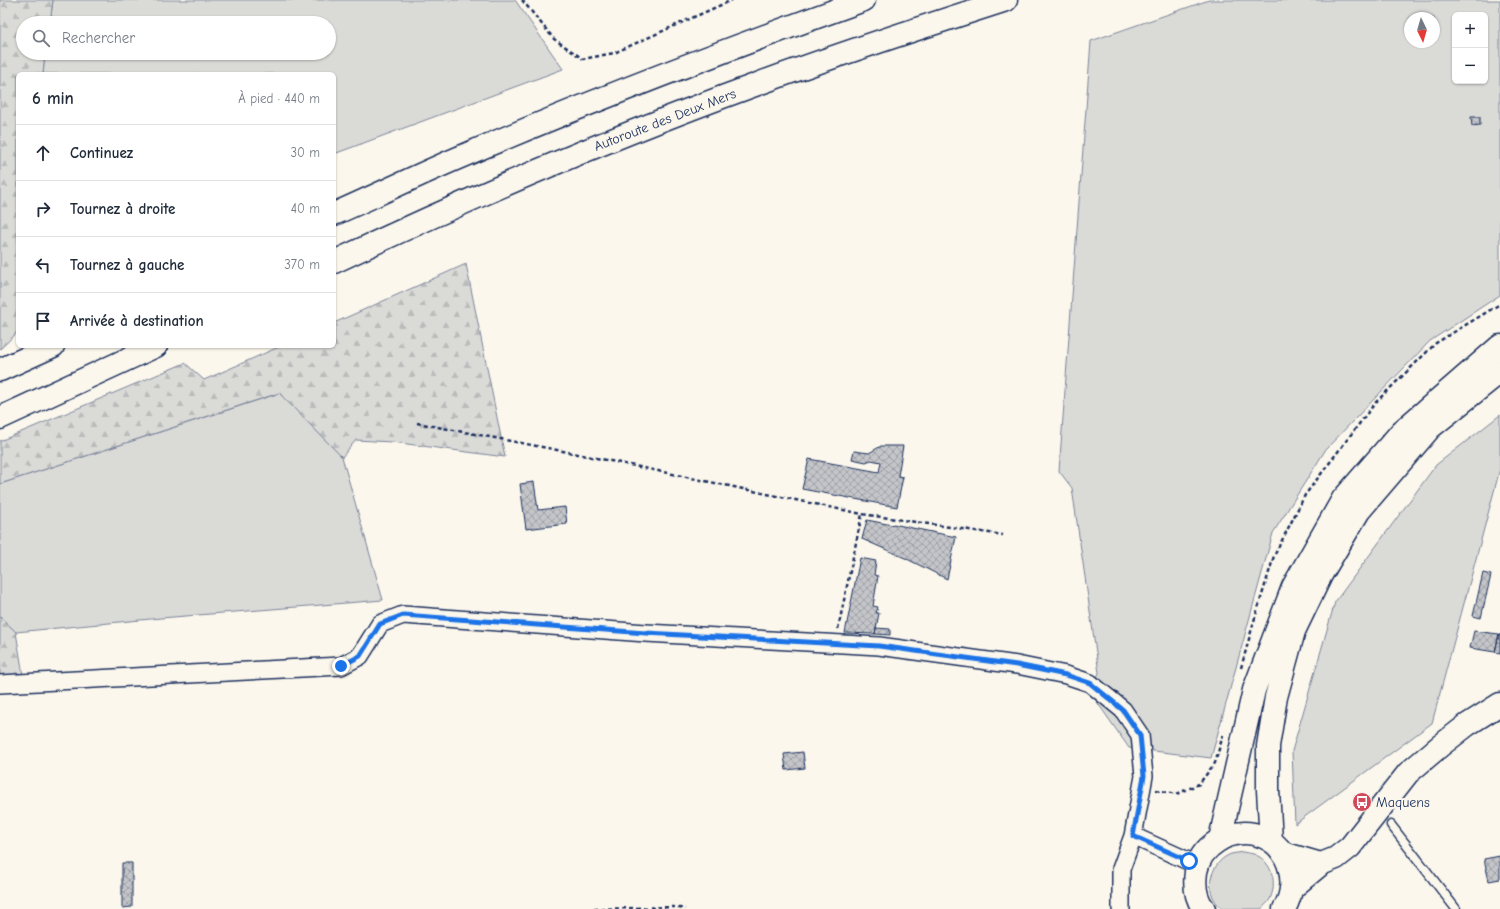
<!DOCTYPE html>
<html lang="fr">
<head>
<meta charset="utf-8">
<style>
  :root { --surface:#fff; --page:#f2f2f3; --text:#1f2937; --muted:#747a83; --line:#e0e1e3 }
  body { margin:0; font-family:"Comic Neue",sans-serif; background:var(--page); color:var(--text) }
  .controls { position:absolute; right:12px; top:12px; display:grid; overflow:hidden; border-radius:6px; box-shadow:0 1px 3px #0004 }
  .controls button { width:36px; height:36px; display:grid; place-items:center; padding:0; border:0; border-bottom:1px solid var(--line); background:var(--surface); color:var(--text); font:20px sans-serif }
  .compass { position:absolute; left:1404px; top:12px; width:36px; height:36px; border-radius:50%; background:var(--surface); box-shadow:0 1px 3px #0004; rotate:175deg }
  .stop { position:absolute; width:12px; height:12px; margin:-9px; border:3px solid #1a73e8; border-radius:50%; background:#fff }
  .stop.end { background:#1a73e8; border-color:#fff; box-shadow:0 1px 4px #0008 }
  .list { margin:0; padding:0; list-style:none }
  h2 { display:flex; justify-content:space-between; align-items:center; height:52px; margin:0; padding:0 16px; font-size:17px }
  h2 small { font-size:13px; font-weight:400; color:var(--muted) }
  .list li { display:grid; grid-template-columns:26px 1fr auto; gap:12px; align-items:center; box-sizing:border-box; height:56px; padding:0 16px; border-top:1px solid var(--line) }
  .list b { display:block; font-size:15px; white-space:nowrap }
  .list em { font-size:13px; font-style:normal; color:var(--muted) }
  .icon { flex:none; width:22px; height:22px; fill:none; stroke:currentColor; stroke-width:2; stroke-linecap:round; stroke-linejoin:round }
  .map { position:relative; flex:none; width:1500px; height:909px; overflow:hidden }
  .search { position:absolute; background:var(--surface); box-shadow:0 1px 3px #0004; left:16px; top:16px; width:320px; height:44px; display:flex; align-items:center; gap:10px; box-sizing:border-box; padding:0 14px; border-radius:22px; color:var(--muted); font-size:15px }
  .panel { position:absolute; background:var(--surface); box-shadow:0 1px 3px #0004; left:16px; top:72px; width:320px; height:276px; border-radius:6px }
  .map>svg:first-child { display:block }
  .grass { fill:#dadad7; stroke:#7a849a; fill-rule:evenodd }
  .forest { fill:url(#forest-firs); stroke:#7a849a }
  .building { fill:url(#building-cross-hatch); stroke:#1b2f5e }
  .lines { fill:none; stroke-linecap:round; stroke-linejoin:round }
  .service-casing { stroke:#1b2f5e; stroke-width:11 }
  .minor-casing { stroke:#1b2f5e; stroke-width:20 }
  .secondary-casing { stroke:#1b2f5e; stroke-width:25 }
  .primary-casing { stroke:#1b2f5e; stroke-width:25 }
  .motorway-casing { stroke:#1b2f5e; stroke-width:25 }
  .path { stroke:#1b2f5e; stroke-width:2.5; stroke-dasharray:4 3; stroke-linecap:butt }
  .service { stroke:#fbf7ec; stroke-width:8 }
  .minor { stroke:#fbf7ec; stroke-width:17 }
  .secondary { stroke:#fbf7ec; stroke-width:22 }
  .primary { stroke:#fbf7ec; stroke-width:22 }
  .motorway { stroke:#fbf7ec; stroke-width:22 }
  .route { stroke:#1a73e8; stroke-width:5 }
  .labels { text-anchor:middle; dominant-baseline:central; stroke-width:4; stroke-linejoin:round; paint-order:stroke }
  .street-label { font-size:14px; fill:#1b2f5e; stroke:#fbf7ec }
  .poi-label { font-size:14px; fill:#1b2f5e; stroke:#fbf7ec; text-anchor:start }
</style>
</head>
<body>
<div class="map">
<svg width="1500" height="909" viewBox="0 0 1500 909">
  <defs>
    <pattern id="forest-firs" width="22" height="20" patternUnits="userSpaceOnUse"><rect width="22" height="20" fill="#dadad7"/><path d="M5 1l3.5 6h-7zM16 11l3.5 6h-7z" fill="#babbbb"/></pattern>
    <pattern id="building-cross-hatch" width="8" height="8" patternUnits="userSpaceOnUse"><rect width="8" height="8" fill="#c3c5c9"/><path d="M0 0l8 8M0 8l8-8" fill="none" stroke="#9ea0a6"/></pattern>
  </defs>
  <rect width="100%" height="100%" fill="#fbf7ec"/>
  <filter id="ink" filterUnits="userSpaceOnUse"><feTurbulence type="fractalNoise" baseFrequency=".025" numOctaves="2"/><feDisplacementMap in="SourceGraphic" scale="8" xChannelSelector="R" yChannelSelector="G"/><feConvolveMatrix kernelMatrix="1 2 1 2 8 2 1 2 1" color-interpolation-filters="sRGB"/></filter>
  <g filter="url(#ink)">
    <path class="grass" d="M 53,0 L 515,0 L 563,69 L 334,154 L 334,74 L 43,74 L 45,53 L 329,53 L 329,23 L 50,23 Z
      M 1209,0 L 1500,0 L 1500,295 L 1430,341 L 1326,449 L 1273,533 L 1211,758 L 1129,748 L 1090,692 L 1099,673 L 1072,488 L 1059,471 L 1091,41 ZM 1455,15 L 1485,15 L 1485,81 L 1455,81 ZM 1410,18 L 1434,18 L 1434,42 L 1410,42 Z
      M 280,393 L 342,457 L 383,600 L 161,618 L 16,632 L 0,617 L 0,484 Z
      M 1500,415 L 1500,469 L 1432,723 L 1295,824 L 1292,751 L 1335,602 L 1436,465 Z
      M 1243,852 C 1247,853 1252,853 1256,855 C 1273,863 1277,884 1270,899 C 1268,903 1264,906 1261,909 L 1222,909 C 1220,906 1216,903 1214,899 C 1205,883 1214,860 1231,854 C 1235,853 1239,853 1243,852 Z"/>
    <path class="forest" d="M 0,0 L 53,0 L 50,23 L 23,23 L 23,53 L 45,53 L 43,74 L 18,74 L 18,332 L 0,349 Z
      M 466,264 L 505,457 L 392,442 L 356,440 L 342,457 L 279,393 L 0,484 L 0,441 L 185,363 L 204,380 L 281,346 L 334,346 L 334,323 Z
      M 0,617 L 16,632 L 23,675 L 0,688 Z"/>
    <path class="building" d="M 1471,117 L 1480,117 L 1480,125 L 1472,126 Z
      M 881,446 L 903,446 L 898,476 L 903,477 L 897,507 L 802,489 L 809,459 L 879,472 L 881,462 L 871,460 L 866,462 L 852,459 L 854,451 L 869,453 Z
      M 534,482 L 538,510 L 565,507 L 567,524 L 526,529 L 520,484 Z
      M 867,520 L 892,525 L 893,524 L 956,537 L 947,579 L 905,558 L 862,539 Z
      M 860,558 L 876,561 L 874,575 L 878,576 L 873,606 L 878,607 L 876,613 L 879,613 L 875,634 L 845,633 Z
      M 1483,573 L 1491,575 L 1481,618 L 1473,616 Z
      M 876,628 L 890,629 L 890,635 L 875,634 Z
      M 1474,631 L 1499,634 L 1495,652 L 1470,648 Z
      M 1499,634 L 1500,635 L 1500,653 L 1495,652 Z
      M 803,752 L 805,768 L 786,770 L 784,754 Z
      M 1362,793 L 1365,795 L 1361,800 L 1358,798 Z
      M 1500,856 L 1500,879 L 1489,881 L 1484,859 Z
      M 122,863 L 132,863 L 132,907 L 122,908 Z"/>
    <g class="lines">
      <g class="service-casing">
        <path id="service" d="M 1391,825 L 1456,909"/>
      </g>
      <g class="minor-casing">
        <path id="minor" d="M 0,684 L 341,666 L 360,656 L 380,624 L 403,615 L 646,633 L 879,646 L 1017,665 L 1066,675 L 1090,683 L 1123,710 L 1140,735 L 1144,776 L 1133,836 L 1197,865
          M 1121,909 L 1121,869 L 1133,836"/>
      </g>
      <g class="secondary-casing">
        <path id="secondary" d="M 1283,853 L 1321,864
          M 1292,888 L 1321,864 L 1336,858 L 1350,847 L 1408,773 L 1440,746 L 1467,725 L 1500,704"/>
      </g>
      <g class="primary-casing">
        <path id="primary" d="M 1220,839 L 1254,690 L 1293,587 L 1343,499 L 1402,431 L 1500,346
          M 1271,841 L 1268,790 L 1268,746 L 1276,697 L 1294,631 L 1321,575 L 1359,511 L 1430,428 L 1500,372
          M 1204,909 C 1195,898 1194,886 1196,872 C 1200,846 1229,829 1254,834 C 1288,841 1301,881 1284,909"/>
      </g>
      <g class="motorway-casing">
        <path id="motorway" d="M 334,214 C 375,196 416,176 458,158 C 591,101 727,49 864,0
          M 334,262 C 472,197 612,137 755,85 C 838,54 922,27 1006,0
          M 0,370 L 53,346
          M 0,418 L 156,346"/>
      </g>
      <path class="path" d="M 522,0 L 554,39 L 583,59 L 614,53 L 732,0
        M 417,423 L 568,452 L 862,514 L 1003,535
        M 838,629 L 862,514
        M 1241,668 L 1254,621 L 1274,556 L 1305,495 L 1375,403 L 1436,343 L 1500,304
        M 1156,790 L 1177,794 L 1199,784 L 1215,763 L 1223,735
        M 594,909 L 674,907 L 685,909"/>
      <use href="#service" class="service"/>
      <use href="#minor" class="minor"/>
      <use href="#secondary" class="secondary"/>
      <use href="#primary" class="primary"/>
      <use href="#motorway" class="motorway"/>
    </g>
  </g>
  <g class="lines" filter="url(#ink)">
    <path class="route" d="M 341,666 L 360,656 L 380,624 L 403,615 L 646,633 L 879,646 L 1017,665 L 1066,675 L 1090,683 L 1123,710 L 1140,735 L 1144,776 L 1133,836 L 1189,861"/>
  </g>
  <defs>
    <g id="bus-disc" transform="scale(1)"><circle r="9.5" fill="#d1495b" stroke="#fbf7ec"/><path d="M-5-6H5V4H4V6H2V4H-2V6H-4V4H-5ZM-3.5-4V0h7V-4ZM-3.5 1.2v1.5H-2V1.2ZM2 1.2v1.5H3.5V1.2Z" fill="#fff"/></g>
  </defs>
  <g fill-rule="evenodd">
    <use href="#bus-disc" x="1362" y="802"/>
  </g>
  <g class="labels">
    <g class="street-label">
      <text transform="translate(665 120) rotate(-21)">Autoroute des Deux Mers</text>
    </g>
    <g class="poi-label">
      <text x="1376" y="802">Maquens</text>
    </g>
  </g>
</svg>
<div class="controls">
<button>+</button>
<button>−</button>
</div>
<svg class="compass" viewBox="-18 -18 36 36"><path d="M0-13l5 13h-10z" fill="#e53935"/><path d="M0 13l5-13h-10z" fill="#747a83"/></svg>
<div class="stop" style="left:1189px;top:861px"></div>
<div class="stop end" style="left:341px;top:666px"></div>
<div class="search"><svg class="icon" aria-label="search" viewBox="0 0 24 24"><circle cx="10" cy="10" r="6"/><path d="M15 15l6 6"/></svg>Rechercher</div>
<section class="panel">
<h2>6 min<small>À pied · 440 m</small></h2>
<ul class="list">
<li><svg class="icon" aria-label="ahead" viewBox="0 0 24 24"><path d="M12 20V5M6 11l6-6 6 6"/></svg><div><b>Continuez</b></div><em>30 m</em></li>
<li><svg class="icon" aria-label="right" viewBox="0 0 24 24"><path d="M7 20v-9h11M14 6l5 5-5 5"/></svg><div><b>Tournez à droite</b></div><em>40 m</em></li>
<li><svg class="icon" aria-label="left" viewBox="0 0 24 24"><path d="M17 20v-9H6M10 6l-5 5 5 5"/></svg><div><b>Tournez à gauche</b></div><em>370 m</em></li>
<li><svg class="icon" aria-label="arrive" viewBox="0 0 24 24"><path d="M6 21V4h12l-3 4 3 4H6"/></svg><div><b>Arrivée à destination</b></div></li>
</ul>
</section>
</div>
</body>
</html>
